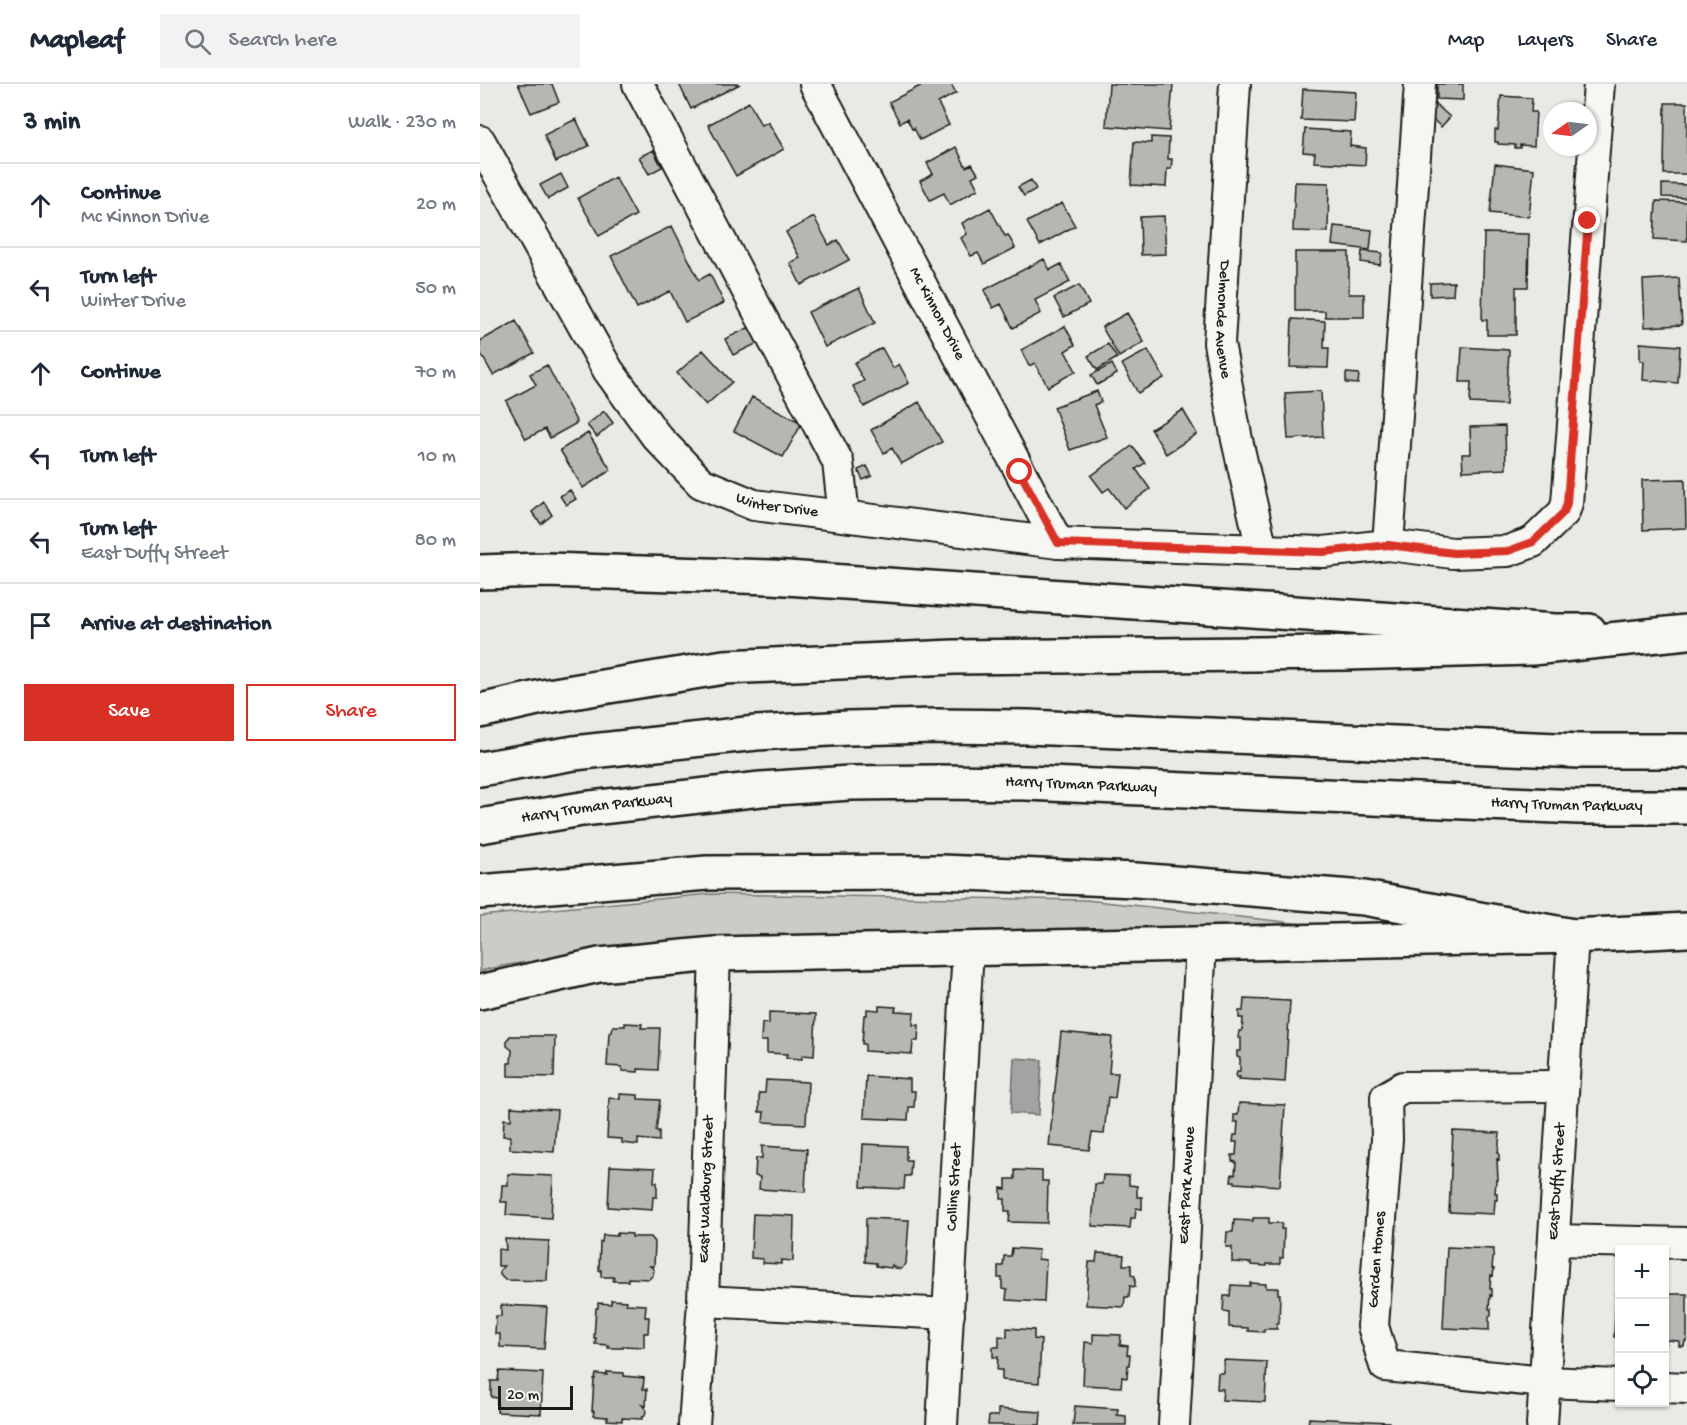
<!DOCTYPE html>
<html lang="en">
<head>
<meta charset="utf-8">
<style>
  :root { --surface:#fff; --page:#f2f2f3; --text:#1f2937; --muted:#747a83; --line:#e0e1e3; --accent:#d93025 }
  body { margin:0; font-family:"Gochi Hand",sans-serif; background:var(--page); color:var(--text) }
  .controls { position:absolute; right:18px; bottom:18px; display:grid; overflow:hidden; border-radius:0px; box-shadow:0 2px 4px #0004 }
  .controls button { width:54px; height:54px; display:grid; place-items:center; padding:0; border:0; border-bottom:2px solid var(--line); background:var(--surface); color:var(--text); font:30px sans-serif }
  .compass { position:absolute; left:1063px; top:18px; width:54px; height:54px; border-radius:50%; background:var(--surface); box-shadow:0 2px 4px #0004; rotate:256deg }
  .scale { position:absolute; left:18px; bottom:15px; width:75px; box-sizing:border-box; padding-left:6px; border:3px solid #1c1c1c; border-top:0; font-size:16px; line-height:21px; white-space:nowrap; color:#1c1c1c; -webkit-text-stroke:4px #f6f6f2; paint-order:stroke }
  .stop { position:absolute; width:18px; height:18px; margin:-14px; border:4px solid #d93025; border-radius:50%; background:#fff }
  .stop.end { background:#d93025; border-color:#fff; box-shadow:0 2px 6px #0008 }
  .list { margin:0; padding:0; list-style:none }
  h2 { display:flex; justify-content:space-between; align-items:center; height:78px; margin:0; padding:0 24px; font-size:26px }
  h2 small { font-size:20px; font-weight:400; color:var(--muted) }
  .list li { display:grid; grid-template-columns:39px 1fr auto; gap:18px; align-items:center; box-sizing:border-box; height:84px; padding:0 24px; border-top:2px solid var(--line) }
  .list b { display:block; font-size:22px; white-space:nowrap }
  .list p { margin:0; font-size:20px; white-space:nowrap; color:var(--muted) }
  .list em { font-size:20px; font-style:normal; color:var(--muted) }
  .actions { display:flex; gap:12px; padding:18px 24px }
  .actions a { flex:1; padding:14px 0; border:2px solid var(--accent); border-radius:0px; text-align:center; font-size:21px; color:var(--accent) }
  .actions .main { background:var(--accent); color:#fff }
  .icon { flex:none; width:33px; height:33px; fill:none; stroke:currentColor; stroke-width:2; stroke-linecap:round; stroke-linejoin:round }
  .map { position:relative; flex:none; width:1207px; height:1341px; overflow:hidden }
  header { display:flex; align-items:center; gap:36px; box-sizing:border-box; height:84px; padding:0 30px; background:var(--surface); border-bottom:2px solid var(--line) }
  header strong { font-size:28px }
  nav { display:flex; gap:33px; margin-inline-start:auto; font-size:21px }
  .search { width:420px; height:54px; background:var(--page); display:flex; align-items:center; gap:15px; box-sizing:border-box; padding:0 21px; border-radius:0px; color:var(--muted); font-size:22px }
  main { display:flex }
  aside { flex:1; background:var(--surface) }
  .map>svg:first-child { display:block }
  .green { fill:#cbcbc7; stroke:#747472; stroke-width:1.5 }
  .water { fill:#a3a3a1; stroke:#6d6d6c; stroke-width:1.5 }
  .building { fill:#b6b6b3; stroke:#1c1c1c; stroke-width:1.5 }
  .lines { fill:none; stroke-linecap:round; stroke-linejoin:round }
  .minor-casing { stroke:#1c1c1c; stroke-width:34 }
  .major-casing { stroke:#1c1c1c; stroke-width:38 }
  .highway-casing { stroke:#1c1c1c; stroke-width:38 }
  .minor { stroke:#f6f6f2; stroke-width:30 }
  .major { stroke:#f6f6f2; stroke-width:33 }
  .highway { stroke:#f6f6f2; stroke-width:33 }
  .route { stroke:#d93025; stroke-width:8 }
  .labels { text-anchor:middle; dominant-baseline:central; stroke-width:4.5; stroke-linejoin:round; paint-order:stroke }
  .street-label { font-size:16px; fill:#1c1c1c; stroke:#f6f6f2 }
</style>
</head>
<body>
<header>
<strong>Mapleaf</strong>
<div class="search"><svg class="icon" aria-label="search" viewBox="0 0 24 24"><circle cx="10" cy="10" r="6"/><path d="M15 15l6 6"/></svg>Search here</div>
<nav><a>Map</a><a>Layers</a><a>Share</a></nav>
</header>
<main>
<aside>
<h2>3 min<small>Walk · 230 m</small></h2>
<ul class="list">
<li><svg class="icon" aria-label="ahead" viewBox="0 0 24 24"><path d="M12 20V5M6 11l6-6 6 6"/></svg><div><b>Continue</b><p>Mc Kinnon Drive</p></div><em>20 m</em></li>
<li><svg class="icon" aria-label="left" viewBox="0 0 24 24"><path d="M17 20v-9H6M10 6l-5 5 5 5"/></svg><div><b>Turn left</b><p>Winter Drive</p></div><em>50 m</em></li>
<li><svg class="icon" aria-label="ahead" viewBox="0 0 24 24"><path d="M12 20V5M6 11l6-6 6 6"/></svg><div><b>Continue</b></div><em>70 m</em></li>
<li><svg class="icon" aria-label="left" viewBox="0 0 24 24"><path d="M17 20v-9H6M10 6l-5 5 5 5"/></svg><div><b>Turn left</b></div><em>10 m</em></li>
<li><svg class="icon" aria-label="left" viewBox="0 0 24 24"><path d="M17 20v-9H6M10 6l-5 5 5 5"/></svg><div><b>Turn left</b><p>East Duffy Street</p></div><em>80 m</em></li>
<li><svg class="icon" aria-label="arrive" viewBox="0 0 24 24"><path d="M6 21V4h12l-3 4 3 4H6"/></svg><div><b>Arrive at destination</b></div></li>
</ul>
<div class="actions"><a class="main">Save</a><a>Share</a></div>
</aside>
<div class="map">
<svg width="1207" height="1341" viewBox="0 0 1207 1341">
  <rect width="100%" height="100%" fill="#e9e9e5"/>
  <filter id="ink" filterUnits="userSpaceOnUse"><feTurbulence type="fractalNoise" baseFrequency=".0167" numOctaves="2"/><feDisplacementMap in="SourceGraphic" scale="12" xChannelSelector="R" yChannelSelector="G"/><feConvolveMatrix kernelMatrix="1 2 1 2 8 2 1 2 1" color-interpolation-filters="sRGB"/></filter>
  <g filter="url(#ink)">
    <path class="green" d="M 229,810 L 606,816 L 823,840 L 257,854 L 111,869 L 27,881 L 0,887 L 0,832 Z"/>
    <path class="water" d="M 534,974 L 562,976 L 559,1031 L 531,1029 Z"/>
    <path class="building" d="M 38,0 L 72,0 L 79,18 L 51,29 Z
      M 199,0 L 260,0 L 211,25 Z
      M 444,0 L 471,0 L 476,9 L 458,19 L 469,41 L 440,56 L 434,44 L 432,45 L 427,35 L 420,39 L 409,18 Z
      M 629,0 L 693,0 L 689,47 L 626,42 Z
      M 957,0 L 983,0 L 983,16 L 957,15 Z
      M 823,5 L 876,8 L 874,38 L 821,36 Z
      M 1021,12 L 1052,14 L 1051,28 L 1056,28 L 1054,62 L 1040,61 L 1040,64 L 1035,64 L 1035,61 L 1018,60 L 1018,58 L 1015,58 L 1015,46 L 1018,46 Z
      M 952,17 L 970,33 L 961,43 L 943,26 Z
      M 269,18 L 281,41 L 288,38 L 304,65 L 256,92 L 228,41 Z
      M 1185,19 L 1207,19 L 1207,90 L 1184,90 Z
      M 96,35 L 109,62 L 76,78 L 64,51 Z
      M 825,45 L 871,48 L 870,62 L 886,64 L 885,81 L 834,78 L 835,69 L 823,68 Z
      M 671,53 L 689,54 L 688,75 L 692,75 L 691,85 L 687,85 L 686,103 L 651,101 L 654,58 L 671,59 Z
      M 476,63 L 486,83 L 492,80 L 498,90 L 492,93 L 498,105 L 470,121 L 464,109 L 450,116 L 440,97 L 453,90 L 447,79 Z
      M 173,66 L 182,83 L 169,90 L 159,73 Z
      M 1015,80 L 1054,85 L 1049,133 L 1010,129 Z
      M 81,90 L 88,104 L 68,115 L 60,101 Z
      M 135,93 L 156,131 L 119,152 L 98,114 Z
      M 551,96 L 556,105 L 544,112 L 538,103 Z
      M 815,98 L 849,99 L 848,148 L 813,147 Z
      M 1182,100 L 1207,101 L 1207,114 L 1182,113 Z
      M 1176,117 L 1207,118 L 1207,157 L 1174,155 Z
      M 582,119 L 595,142 L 560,161 L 547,138 Z
      M 510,124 L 525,152 L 528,151 L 535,164 L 504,180 L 498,169 L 491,172 L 481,154 L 487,150 L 482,139 Z
      M 684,132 L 686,170 L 661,171 L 660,133 Z
      M 334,133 L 349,161 L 358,156 L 369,176 L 321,201 L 310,179 L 320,174 L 306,148 Z
      M 192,142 L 219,196 L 230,190 L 244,219 L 205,238 L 190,207 L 157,224 L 131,172 Z
      M 854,142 L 892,146 L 890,166 L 852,161 Z
      M 1004,149 L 1049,150 L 1048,203 L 1036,203 L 1036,251 L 1007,251 L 1007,236 L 1002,236 Z
      M 882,167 L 902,169 L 900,181 L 881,178 Z
      M 815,168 L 869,168 L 869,210 L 884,210 L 884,233 L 845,233 L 845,227 L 815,227 Z
      M 564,175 L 570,186 L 581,180 L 590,198 L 555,216 L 561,229 L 533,244 L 521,220 L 513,224 L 504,206 Z
      M 1199,194 L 1202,241 L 1165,243 L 1163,196 Z
      M 974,198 L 973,211 L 950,212 L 950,199 Z
      M 599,201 L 609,220 L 584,233 L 574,214 Z
      M 379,204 L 395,239 L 345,263 L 328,228 Z
      M 647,229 L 664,258 L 639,273 L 622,243 Z
      M 812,235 L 845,237 L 844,264 L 849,264 L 848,284 L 810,283 Z
      M 36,237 L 54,269 L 13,291 L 0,268 L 0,257 Z
      M 585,242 L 595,261 L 585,267 L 596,287 L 568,303 L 555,279 L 549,282 L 541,266 Z
      M 270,243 L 278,259 L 253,271 L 245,255 Z
      M 1160,259 L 1200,262 L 1198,299 L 1163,296 L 1164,277 L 1160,277 Z
      M 628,260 L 637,274 L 617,286 L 608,272 Z
      M 982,263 L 1029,266 L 1026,321 L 990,319 L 991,298 L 980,298 Z
      M 402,264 L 413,284 L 419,280 L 429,299 L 384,323 L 373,302 L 384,297 L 374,279 Z
      M 223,266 L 252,298 L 226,321 L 197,289 Z
      M 668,266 L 684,294 L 658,309 L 642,280 Z
      M 632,280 L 637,290 L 617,301 L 611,291 Z
      M 67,281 L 97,339 L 70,354 L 65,345 L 46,355 L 26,317 L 56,301 L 50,290 Z
      M 866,289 L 879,290 L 878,300 L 866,299 Z
      M 617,307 L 621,318 L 614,321 L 627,353 L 590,366 L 574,323 Z
      M 841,307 L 843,353 L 808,355 L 805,309 Z
      M 272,313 L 322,339 L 303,373 L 254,347 Z
      M 439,318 L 462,358 L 421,380 L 412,364 L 404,369 L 391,346 Z
      M 703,326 L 717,350 L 686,370 L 671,345 Z
      M 124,327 L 133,339 L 117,353 L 107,341 Z
      M 1025,342 L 1026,385 L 983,387 L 982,370 L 991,370 L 990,343 Z
      M 108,349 L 131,386 L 103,404 L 80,366 Z
      M 652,362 L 665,379 L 656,385 L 670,405 L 644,424 L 629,404 L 623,408 L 611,392 Z
      M 387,382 L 392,392 L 383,396 L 378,386 Z
      M 1205,395 L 1206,444 L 1163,446 L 1162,396 Z
      M 90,406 L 96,415 L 86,421 L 80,412 Z
      M 64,418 L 72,431 L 61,440 L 52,428 Z
      M 764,915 L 810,917 L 805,998 L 759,995 L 760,993 L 756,993 L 757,987 L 760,987 L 760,974 L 757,973 L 757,967 L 761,967 L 761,954 L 758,954 L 759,947 L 762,947 L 763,934 L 759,934 L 759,927 L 763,927 Z
      M 399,922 L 416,923 L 415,927 L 434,928 L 433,941 L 439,941 L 438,957 L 433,957 L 432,970 L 385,967 L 385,960 L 382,960 L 384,931 L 387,931 L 387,925 L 399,926 Z
      M 289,928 L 336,930 L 334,972 L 322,971 L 322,975 L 306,974 L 307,970 L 287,969 L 287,957 L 281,957 L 282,939 L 289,940 Z
      M 145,939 L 162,940 L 161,944 L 180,944 L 178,986 L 158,985 L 158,988 L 142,987 L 142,983 L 127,982 L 129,949 L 132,948 L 133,942 L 145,942 Z
      M 581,948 L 632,953 L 629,989 L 638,989 L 635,1014 L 628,1013 L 624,1050 L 612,1049 L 609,1066 L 569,1062 Z
      M 30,952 L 75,952 L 74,993 L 28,992 L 28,979 L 31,979 L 32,966 L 27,962 L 27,956 Z
      M 386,992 L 430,995 L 430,1007 L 435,1007 L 434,1023 L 429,1023 L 428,1036 L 384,1034 Z
      M 286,996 L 328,998 L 326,1040 L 283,1038 L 284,1028 L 279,1028 L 279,1009 L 285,1009 Z
      M 140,1010 L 158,1011 L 158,1015 L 180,1016 L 176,1047 L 179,1047 L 179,1057 L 158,1055 L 158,1061 L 142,1059 L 142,1055 L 127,1054 L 129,1014 L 140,1015 Z
      M 759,1019 L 805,1021 L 800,1102 L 755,1099 L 755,1097 L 751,1097 L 752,1090 L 755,1091 L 756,1078 L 752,1077 L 752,1071 L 756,1071 L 757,1058 L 753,1058 L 754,1051 L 757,1051 L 758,1038 L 754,1038 L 754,1031 L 758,1031 Z
      M 31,1023 L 77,1026 L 74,1068 L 30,1065 L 30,1052 L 23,1052 L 24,1035 L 31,1036 Z
      M 973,1047 L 1020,1049 L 1018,1069 L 1019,1069 L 1019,1076 L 1017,1075 L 1018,1096 L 1016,1096 L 1015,1109 L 1017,1109 L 1017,1116 L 1015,1116 L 1014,1130 L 969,1128 Z
      M 383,1060 L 426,1062 L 426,1076 L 431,1076 L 430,1092 L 425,1092 L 424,1105 L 381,1103 Z
      M 282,1062 L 327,1065 L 325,1108 L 279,1105 L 280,1093 L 275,1092 L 276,1074 L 282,1074 Z
      M 130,1082 L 175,1084 L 174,1098 L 177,1098 L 177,1113 L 173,1113 L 172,1126 L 128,1123 Z
      M 535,1086 L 562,1087 L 562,1097 L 568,1097 L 567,1139 L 529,1138 L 530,1127 L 525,1127 L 525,1115 L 521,1115 L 521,1104 L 526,1105 L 526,1095 L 535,1095 Z
      M 28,1090 L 73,1092 L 71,1134 L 26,1131 L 27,1118 L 21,1118 L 22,1101 L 28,1101 Z
      M 623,1091 L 649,1092 L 649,1101 L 657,1102 L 657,1113 L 662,1113 L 662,1125 L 656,1124 L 655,1134 L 651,1134 L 650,1144 L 612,1142 L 615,1100 L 622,1100 Z
      M 273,1130 L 314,1132 L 313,1177 L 301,1176 L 301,1180 L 283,1179 L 283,1175 L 271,1174 Z
      M 386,1134 L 429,1136 L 426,1180 L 421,1185 L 415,1184 L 412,1181 L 411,1184 L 396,1182 L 396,1179 L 385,1178 Z
      M 773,1134 L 789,1134 L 789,1139 L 802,1139 L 801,1145 L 804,1145 L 803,1174 L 800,1174 L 800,1180 L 787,1180 L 787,1182 L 771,1181 L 771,1179 L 752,1178 L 752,1163 L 746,1163 L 747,1148 L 753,1148 L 754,1136 L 773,1137 Z
      M 137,1149 L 152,1150 L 152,1153 L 171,1153 L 175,1158 L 174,1182 L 170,1182 L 174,1185 L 173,1191 L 169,1195 L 148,1194 L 148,1197 L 133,1197 L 134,1193 L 121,1193 L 121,1186 L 119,1186 L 120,1158 L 122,1158 L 123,1151 L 137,1152 Z
      M 25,1155 L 69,1157 L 67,1197 L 25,1196 L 20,1191 L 20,1186 L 24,1182 L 18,1182 L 18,1165 L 26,1166 Z
      M 967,1163 L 1014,1165 L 1012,1184 L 1014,1185 L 1013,1192 L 1011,1191 L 1010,1205 L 1012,1205 L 1012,1212 L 1010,1211 L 1009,1225 L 1011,1225 L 1011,1232 L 1009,1232 L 1009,1246 L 963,1244 Z
      M 532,1164 L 559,1166 L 558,1175 L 566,1176 L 564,1218 L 526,1216 L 527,1206 L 522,1205 L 522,1194 L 518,1194 L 518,1182 L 523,1182 L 524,1172 L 531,1172 Z
      M 617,1169 L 644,1171 L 643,1181 L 651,1181 L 651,1191 L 655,1192 L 655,1203 L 650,1202 L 649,1213 L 645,1213 L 644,1223 L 606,1221 L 609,1178 L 616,1178 Z
      M 770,1199 L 786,1200 L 786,1204 L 798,1204 L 798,1210 L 800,1210 L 799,1239 L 797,1239 L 797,1245 L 784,1245 L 784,1248 L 768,1247 L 768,1244 L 749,1243 L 749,1228 L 743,1227 L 744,1212 L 750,1212 L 751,1201 L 770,1202 Z
      M 1136,1208 L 1140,1208 L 1140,1253 L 1134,1253 Z
      M 1184,1210 L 1207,1210 L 1207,1257 L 1205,1257 L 1204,1262 L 1199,1262 L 1199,1257 L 1186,1256 L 1186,1261 L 1184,1261 Z
      M 131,1216 L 147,1217 L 146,1220 L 166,1221 L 165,1233 L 169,1233 L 168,1249 L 164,1249 L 164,1263 L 143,1262 L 143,1264 L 128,1264 L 128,1261 L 115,1260 L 116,1254 L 114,1254 L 116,1224 L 118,1224 L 118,1219 L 131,1220 Z
      M 21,1221 L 67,1223 L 64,1265 L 20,1263 L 20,1250 L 15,1250 L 16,1232 L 21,1232 Z
      M 527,1244 L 554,1246 L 554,1255 L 561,1256 L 559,1299 L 522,1296 L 522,1286 L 517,1286 L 518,1273 L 513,1273 L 513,1263 L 519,1263 L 519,1252 L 527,1253 Z
      M 613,1250 L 641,1251 L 640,1261 L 648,1262 L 647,1271 L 650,1271 L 649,1281 L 648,1281 L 647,1294 L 642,1293 L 641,1303 L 603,1301 L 605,1258 L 613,1259 Z
      M 744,1276 L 787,1278 L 785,1318 L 742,1316 L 743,1305 L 737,1305 L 738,1289 L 744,1289 Z
      M 19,1287 L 63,1289 L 61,1330 L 17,1328 L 17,1314 L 11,1313 L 11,1297 L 18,1297 Z
      M 127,1288 L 144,1289 L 144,1292 L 164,1294 L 163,1305 L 167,1305 L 166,1322 L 162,1321 L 166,1325 L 165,1332 L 162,1333 L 162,1335 L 142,1334 L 142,1337 L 127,1336 L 128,1333 L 113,1332 L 114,1327 L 112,1327 L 114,1295 L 115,1295 L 116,1290 L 127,1291 Z
      M 595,1322 L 638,1325 L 637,1331 L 646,1332 L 646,1341 L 593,1341 Z
      M 518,1325 L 561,1328 L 560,1341 L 508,1341 L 509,1332 L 518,1332 Z
      M 829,1334 L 909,1338 L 909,1341 L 828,1341 Z"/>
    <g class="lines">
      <g class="minor-casing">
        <g id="minor">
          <path d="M 158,0 L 358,378 L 364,432"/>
          <path id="s1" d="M 335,0 L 578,459"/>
          <path id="s2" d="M 755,0 L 739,259 L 757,356 L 782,466"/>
          <path id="s3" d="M 0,57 L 128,286 L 176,352 L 221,399 L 274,421 L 578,459 L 843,468 L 908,461 L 973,469 L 1028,467 L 1053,458 L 1084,428 L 1087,419 L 1119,0"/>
          <path d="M 908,461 L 940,0"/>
          <path d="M 1083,1002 L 923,1003 L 906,1013 L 907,1055 L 893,1242 L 905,1282 L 1065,1298 L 1140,1301"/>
          <path d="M 1074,1156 L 1207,1159"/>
          <path d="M 223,1217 L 469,1230"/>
          <path d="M 1184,1303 L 1207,1304"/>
          <path id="s4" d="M 214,1341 L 223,1217 L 235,870"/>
          <path id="s5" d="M 462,1341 L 488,864"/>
          <path id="s6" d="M 694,1341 L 721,860"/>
          <path id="s7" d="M 1062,1341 L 1093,852"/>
        </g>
      </g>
      <g class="major-casing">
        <path id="major" d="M 0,488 L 66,486 L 292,493 L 1075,547 L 1109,547
          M 0,908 L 119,881 L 235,870 L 1093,852 L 1207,846"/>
      </g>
      <g class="highway-casing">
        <g id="highway">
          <path d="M 0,627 L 62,613 L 244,583 L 474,573 L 866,569 L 1052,564 L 1207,548"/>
          <path d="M 0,685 L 94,669 L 276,649 L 368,644 L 455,642 L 548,643 L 1100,667 L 1207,667"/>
          <path id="s8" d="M 0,742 L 102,725 L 281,705 L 370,699 L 456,698 L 546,699 L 1098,723 L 1207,723"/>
          <path d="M 0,808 L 227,789 L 461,788 L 656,796 L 884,814 L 1093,852"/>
        </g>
      </g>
      <use href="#minor" class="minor"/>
      <use href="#major" class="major"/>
      <use href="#highway" class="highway"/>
    </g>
  </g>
  <g class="lines" filter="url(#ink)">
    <path class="route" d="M 540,388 L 578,459 L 843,468 L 908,461 L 974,469 L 1028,467 L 1053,458 L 1084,428 L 1087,419 L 1108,137"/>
  </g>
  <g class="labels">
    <g class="street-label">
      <text stroke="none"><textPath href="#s1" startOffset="260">Mc Kinnon Drive</textPath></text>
      <text stroke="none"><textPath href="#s2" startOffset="236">Delmonde Avenue</textPath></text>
      <text stroke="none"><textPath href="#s3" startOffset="489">Winter Drive</textPath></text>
      <text stroke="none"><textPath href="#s8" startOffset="604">Harry Truman Parkway</textPath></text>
      <text stroke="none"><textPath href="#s8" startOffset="1090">Harry Truman Parkway</textPath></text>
      <text stroke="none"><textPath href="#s8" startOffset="118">Harry Truman Parkway</textPath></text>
      <text stroke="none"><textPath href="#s7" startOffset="244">East Duffy Street</textPath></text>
      <text stroke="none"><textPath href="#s6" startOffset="240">East Park Avenue</textPath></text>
      <text stroke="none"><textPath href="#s5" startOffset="238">Collins Street</textPath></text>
      <text stroke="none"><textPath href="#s4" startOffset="236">East Waldburg Street</textPath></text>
      <text transform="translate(898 1176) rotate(-86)">Garden Homes</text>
    </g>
  </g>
</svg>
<div class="controls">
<button>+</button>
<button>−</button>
<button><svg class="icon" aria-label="locate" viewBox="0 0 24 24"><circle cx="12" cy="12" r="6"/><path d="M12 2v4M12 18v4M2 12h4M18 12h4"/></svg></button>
</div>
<svg class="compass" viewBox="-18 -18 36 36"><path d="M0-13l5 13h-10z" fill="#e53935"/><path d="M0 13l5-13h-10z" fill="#747a83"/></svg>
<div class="scale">20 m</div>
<div class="stop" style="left:540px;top:388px"></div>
<div class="stop end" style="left:1108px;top:137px"></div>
</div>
</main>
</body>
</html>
